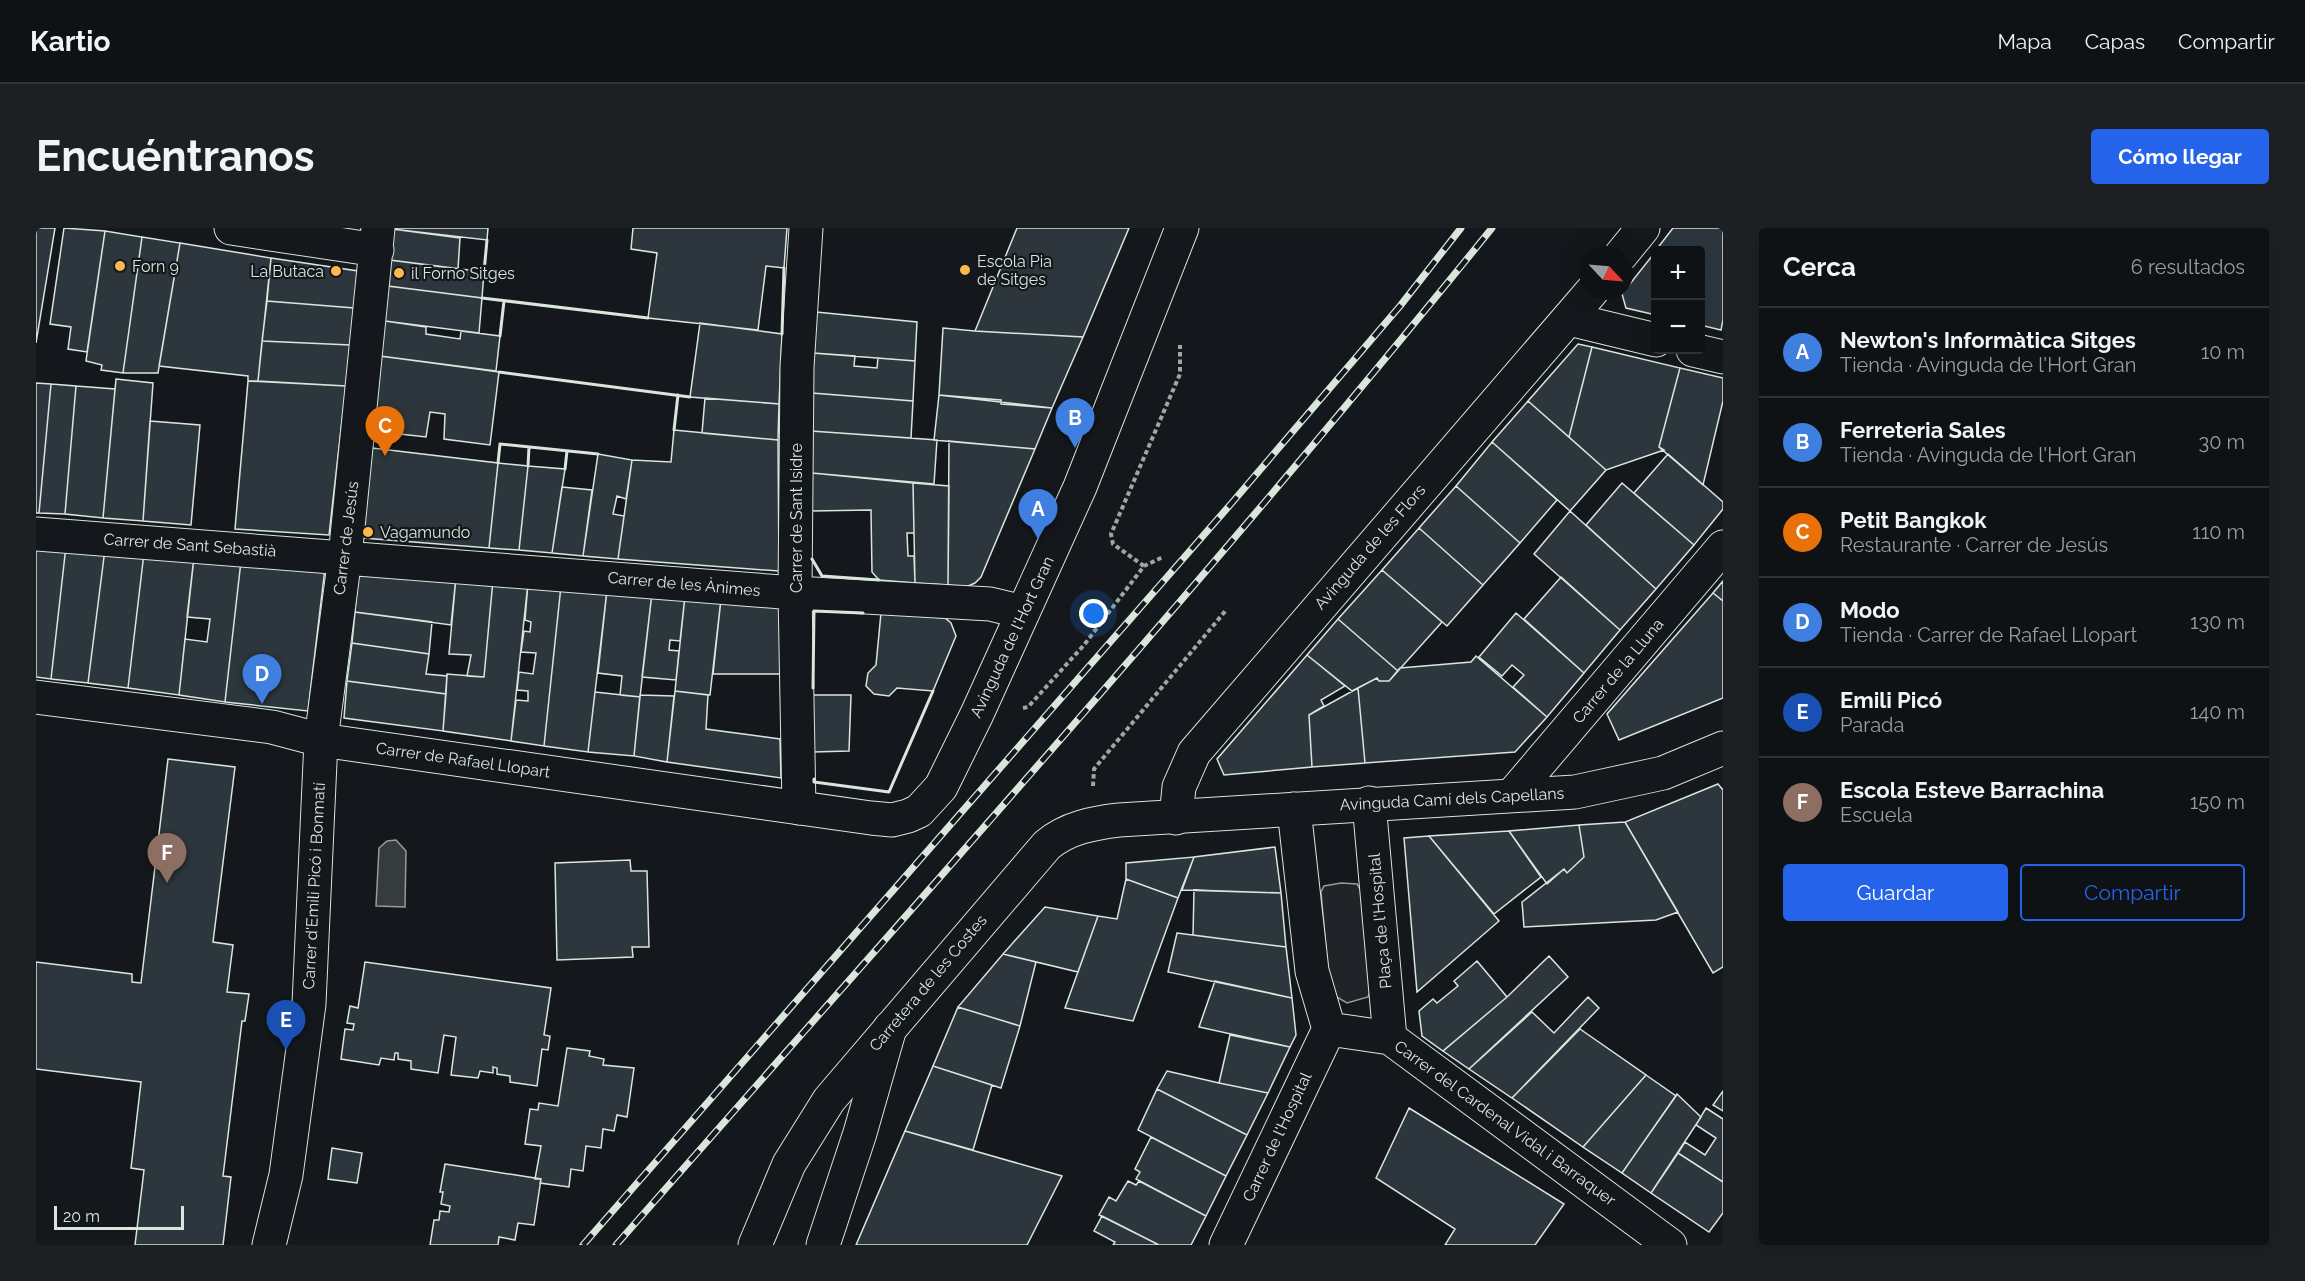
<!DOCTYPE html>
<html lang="es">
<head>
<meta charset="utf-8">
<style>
  :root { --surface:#0f1215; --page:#1d2022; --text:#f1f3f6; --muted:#9b9ea0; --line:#2f3234; --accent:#2563eb }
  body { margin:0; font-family:Raleway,sans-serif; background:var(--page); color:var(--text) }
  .controls { position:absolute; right:18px; top:18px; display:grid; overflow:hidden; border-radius:6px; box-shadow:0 6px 24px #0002 }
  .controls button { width:54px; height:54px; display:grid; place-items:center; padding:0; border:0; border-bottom:2px solid var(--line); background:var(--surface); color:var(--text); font:30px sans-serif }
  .compass { position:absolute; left:1543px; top:18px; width:54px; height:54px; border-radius:50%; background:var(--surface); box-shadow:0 6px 24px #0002; rotate:116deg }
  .scale { position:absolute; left:18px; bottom:15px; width:130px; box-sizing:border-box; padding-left:6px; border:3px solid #d8e6dc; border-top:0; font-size:16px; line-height:21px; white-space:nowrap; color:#d8e6dc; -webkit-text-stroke:4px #14181c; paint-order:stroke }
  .you { position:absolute; left:1058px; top:386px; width:21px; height:21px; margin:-15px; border:4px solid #fff; border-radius:50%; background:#1a73e8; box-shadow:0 0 0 9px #1a73e833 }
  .badge { display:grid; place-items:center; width:39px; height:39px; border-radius:50%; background:var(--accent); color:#fff; font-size:20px; font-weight:700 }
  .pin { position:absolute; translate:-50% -50px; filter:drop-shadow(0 2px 3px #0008) }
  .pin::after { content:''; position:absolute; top:32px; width:21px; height:18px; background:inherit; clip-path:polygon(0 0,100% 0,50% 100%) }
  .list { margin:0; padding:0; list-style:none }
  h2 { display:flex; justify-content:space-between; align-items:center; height:78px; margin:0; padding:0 24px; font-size:26px }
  h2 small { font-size:20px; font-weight:400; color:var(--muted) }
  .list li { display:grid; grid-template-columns:39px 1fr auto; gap:18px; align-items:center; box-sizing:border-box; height:90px; padding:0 24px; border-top:2px solid var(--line) }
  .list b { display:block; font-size:22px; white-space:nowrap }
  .list p { margin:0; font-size:20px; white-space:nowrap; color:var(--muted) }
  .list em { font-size:20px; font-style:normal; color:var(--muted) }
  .actions { display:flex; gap:12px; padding:18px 24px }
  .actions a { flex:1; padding:14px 0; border:2px solid var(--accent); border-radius:6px; text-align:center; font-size:21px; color:var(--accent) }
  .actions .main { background:var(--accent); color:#fff }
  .map { position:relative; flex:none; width:1687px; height:1017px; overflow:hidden; border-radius:6px }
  header { display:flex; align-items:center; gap:36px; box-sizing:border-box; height:84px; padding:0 30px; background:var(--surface); border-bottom:2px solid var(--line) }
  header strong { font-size:28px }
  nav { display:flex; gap:33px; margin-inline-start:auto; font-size:21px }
  .intro { display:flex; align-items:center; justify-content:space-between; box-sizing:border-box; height:144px; padding:0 36px }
  h1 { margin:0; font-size:42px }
  .button { padding:15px 27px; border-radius:6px; background:var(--accent); color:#fff; font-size:21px; font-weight:700 }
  main { display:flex; gap:36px; padding:0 36px }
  aside { flex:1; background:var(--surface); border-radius:6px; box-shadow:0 6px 24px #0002 }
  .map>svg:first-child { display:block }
  .green { fill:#202428; stroke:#939e99; stroke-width:1.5 }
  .water { fill:#363b3e; stroke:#939e99; stroke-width:1.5 }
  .building { fill:#2c363c; stroke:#d8e6dc; stroke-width:1.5 }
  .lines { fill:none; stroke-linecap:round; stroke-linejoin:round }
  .street-casing { stroke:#d8e6dc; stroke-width:35 }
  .secondary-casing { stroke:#d8e6dc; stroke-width:35 }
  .path { stroke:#9da8a2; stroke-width:4; stroke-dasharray:4.5 3; stroke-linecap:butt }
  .street { stroke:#14181c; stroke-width:33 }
  .secondary { stroke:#14181c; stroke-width:33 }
  .rail-casing { stroke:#d8e6dc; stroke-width:7 }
  .rail { stroke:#14181c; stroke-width:4.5; stroke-dasharray:14; stroke-linecap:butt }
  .wall { stroke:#d8e6dc; stroke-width:3 }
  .poi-dot { fill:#ffb74d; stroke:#14181c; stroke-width:2 }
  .labels { text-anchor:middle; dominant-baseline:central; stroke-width:4.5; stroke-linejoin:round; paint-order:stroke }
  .poi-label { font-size:16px; fill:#d8e6dc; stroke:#14181c; text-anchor:start }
  .street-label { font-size:16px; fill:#d8e6dc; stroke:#14181c }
</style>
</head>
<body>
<header>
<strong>Kartio</strong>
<nav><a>Mapa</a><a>Capas</a><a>Compartir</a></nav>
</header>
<div class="intro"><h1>Encuéntranos</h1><a class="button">Cómo llegar</a></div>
<main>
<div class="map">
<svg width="1687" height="1017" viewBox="0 0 1687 1017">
  <rect width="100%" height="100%" fill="#14181c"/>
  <path class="green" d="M 1305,655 L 1321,656 L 1326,664 L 1337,756 L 1332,769 L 1311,775 L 1294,765 L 1285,664 L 1288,658 Z"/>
  <path class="water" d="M 360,612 L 370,623 L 369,679 L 340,678 L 343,620 L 351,613 Z"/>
  <path class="building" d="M 0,0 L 19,0 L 0,115 Z
    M 28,0 L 69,3 L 51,124 L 32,121 L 35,99 L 14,96 Z
    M 452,0 L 451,12 L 356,1 L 356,0 Z
    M 597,0 L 751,0 L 748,40 L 730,38 L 722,102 L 612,90 L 621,25 L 595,21 Z
    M 981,0 L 1093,0 L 1047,109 L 939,103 Z
    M 1637,0 L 1687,0 L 1687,92 L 1685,102 L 1664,97 L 1664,22 L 1620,22 Z
    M 356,1 L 424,10 L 422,41 L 354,32 Z
    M 69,3 L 106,9 L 87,145 L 65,142 L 66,137 L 50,133 Z
    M 106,9 L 144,15 L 122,145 L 87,145 Z
    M 144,15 L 235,30 L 222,153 L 212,153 L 212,148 L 123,138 Z
    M 1620,23 L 1620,87 L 1590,80 L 1586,66 Z
    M 235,30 L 322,43 L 318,80 L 231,73 Z
    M 354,32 L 448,44 L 446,70 L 352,58 Z
    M 352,58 L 446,70 L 443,105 L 349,93 Z
    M 231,73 L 318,80 L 314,117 L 226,113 Z
    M 780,84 L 881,94 L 879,133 L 777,125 Z
    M 349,93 L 390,99 L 390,106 L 424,111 L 425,103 L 464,108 L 460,143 L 344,128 Z
    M 664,95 L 746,106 L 743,176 L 654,169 Z
    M 907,100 L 939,103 L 1047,109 L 1016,180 L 903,167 Z
    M 226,113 L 314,117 L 310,158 L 222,153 Z
    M 1542,116 L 1556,119 L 1533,209 L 1492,173 Z
    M 1556,119 L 1644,140 L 1623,219 L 1628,222 L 1570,242 L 1533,209 Z
    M 777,125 L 819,128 L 818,138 L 841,140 L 842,130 L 879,133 L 877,173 L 776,165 Z
    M 344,128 L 463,144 L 454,217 L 408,211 L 409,186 L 394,184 L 390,209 L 337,203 Z
    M 1644,140 L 1687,150 L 1687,173 L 1667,257 L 1623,219 Z
    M 80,151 L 117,155 L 107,293 L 67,290 Z
    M 212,153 L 310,158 L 293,307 L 199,301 Z
    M 0,155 L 15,156 L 3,285 L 0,285 Z
    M 15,156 L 40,158 L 29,286 L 3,285 Z
    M 40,158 L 79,161 L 67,290 L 29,286 Z
    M 776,165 L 877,173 L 875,210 L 775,203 Z
    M 903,167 L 965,172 L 965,176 L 1016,180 L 999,221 L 898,212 Z
    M 669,170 L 743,176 L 742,212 L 666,205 Z
    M 1492,173 L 1570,242 L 1534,283 L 1456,214 Z
    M 114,193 L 164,197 L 155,297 L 107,293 Z
    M 638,202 L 742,212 L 743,343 L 582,331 L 596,232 L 635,234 Z
    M 775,203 L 901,212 L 898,256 L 776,245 Z
    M 913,213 L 999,221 L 945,349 L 939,355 L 930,359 L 912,357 Z
    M 1456,214 L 1521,272 L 1484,315 L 1420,258 Z
    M 336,220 L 462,235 L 453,320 L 327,310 Z
    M 562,226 L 596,232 L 590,271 L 581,268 L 577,286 L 588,288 L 582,331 L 547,328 Z
    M 1632,226 L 1687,274 L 1687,281 L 1658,317 L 1598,265 Z
    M 462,235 L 492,238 L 483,322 L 453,320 Z
    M 492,238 L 529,241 L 516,325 L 483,322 Z
    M 776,245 L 877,255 L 878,305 L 871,305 L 872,328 L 878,328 L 879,355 L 843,352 L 836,344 L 835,282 L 775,283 Z
    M 877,255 L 913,258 L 912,357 L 879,355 Z
    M 1586,255 L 1658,317 L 1620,361 L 1550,297 Z
    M 1420,258 L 1484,315 L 1447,357 L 1383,300 Z
    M 526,259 L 556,262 L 547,328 L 516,325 Z
    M 1534,283 L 1620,361 L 1584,402 L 1498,326 Z
    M 1383,300 L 1447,357 L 1411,398 L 1346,342 Z
    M 0,316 L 30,318 L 15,451 L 0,449 Z
    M 30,318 L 69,321 L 52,455 L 15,451 Z
    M 69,321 L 108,325 L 92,460 L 52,455 Z
    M 108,325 L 158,329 L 143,467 L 92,460 Z
    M 158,329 L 205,333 L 189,474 L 143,467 L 149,411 L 171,414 L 174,391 L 151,389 Z
    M 205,333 L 289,340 L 272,483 L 189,474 Z
    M 323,340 L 420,349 L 415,397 L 319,384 Z
    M 1346,342 L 1406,394 L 1362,443 L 1302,391 Z
    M 420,349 L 457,352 L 448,449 L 431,448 L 435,427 L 413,426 Z
    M 1525,349 L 1584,402 L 1548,445 L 1488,391 Z
    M 457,352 L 492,355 L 475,513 L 407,503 L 411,446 L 448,449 Z
    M 1687,353 L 1687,373 L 1677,365 Z
    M 492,355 L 525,358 L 508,518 L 475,513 L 480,472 L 492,473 L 492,463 L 481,462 L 483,444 L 497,446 L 500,425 L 485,424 L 488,403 L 494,404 L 495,394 L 489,392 Z
    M 525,358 L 571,362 L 552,524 L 508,518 Z
    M 571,362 L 616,365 L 604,469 L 584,467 L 586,448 L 562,445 Z
    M 616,365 L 649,368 L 644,413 L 634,412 L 633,422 L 643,423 L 640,452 L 606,449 Z
    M 1677,365 L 1687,373 L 1687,470 L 1583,512 L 1571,486 Z
    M 649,368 L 685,371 L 674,467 L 639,463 Z
    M 685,371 L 744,375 L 744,446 L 677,446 Z
    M 319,384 L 396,394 L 393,426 L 316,415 Z
    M 845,385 L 909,390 L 915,395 L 920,408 L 897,463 L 861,460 L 853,468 L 838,466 L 830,458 L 832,445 L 840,437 Z
    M 1480,385 L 1548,445 L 1511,489 L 1477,459 L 1488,447 L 1476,437 L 1466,448 L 1443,429 Z
    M 1302,391 L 1362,443 L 1353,453 L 1343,453 L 1341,450 L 1316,463 L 1271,427 Z
    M 316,415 L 393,426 L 390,446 L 411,448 L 410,466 L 311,453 Z
    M 1271,427 L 1309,458 L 1285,472 L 1288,478 L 1273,487 L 1276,539 L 1188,547 L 1181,531 Z
    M 1440,428 L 1511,489 L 1479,524 L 1329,535 L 1322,460 L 1341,450 L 1343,453 L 1353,453 L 1364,440 L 1435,434 Z
    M 311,453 L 410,466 L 407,503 L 308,490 Z
    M 1322,460 L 1329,535 L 1276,539 L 1273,487 Z
    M 639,463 L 672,467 L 670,501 L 744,511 L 745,550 L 631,534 Z
    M 559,464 L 604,469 L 598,528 L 552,524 Z
    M 604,467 L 638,468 L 631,534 L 598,528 Z
    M 777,467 L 815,467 L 813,523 L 777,524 Z
    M 132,531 L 199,539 L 177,714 L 197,717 L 191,764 L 213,766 L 209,793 L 206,793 L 187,948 L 195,949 L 187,1017 L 99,1017 L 108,942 L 95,940 L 105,854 L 0,841 L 0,734 L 96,746 L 96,754 L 105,755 Z
    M 1682,556 L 1687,562 L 1687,739 L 1677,745 L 1589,594 Z
    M 1589,594 L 1642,684 L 1620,692 L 1488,699 L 1486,674 L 1528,641 L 1531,645 L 1548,629 L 1543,597 Z
    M 1543,597 L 1548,629 L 1531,645 L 1528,641 L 1511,656 L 1473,603 Z
    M 1473,603 L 1505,649 L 1458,686 L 1393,608 Z
    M 1393,608 L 1463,693 L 1381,764 L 1368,610 Z
    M 1239,619 L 1245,665 L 1146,662 L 1158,629 Z
    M 1158,629 L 1142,670 L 1090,651 L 1090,635 Z
    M 594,632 L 595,643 L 611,643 L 613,719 L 596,719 L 597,729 L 521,732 L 519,635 Z
    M 1090,651 L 1142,670 L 1097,793 L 1029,780 L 1062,688 L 1081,691 Z
    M 1158,662 L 1245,665 L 1250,719 L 1157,707 Z
    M 1009,679 L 1062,688 L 1042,744 L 967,726 Z
    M 1141,705 L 1250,719 L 1256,770 L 1132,744 Z
    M 967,726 L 1000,734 L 984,798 L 922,779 Z
    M 1513,728 L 1532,749 L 1433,841 L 1407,823 L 1471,769 Z
    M 1441,733 L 1471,769 L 1407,823 L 1386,808 L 1383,783 L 1397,771 L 1401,775 L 1422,758 L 1418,753 Z
    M 329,734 L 515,760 L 508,807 L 514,808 L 512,822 L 506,821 L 501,858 L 474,854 L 474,848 L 461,846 L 461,840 L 457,839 L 457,845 L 444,843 L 442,850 L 415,847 L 420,809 L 408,807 L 402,845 L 375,841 L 375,833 L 362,831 L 362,825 L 359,825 L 358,832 L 345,830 L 343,837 L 305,831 L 309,801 L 317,802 L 318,796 L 311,795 L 314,778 L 322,780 Z
    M 1179,753 L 1256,770 L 1260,807 L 1254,819 L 1163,799 Z
    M 1552,769 L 1563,780 L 1476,870 L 1433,841 L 1496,784 L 1518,805 Z
    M 922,779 L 984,798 L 965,860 L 897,838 Z
    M 1544,801 L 1610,847 L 1547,919 L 1476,870 Z
    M 1194,807 L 1254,819 L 1232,865 L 1183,855 Z
    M 531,820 L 554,823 L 553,828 L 568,831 L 567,837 L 598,840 L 591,889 L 581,887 L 578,903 L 567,901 L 565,920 L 550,918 L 547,943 L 535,941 L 533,959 L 504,955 L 505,951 L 499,951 L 505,918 L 489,916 L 494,881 L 502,882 L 503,875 L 522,878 Z
    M 897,838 L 956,857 L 937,922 L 869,903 Z
    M 1131,843 L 1183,855 L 1232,865 L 1211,907 L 1121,861 Z
    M 1610,847 L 1640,868 L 1586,945 L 1547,919 Z
    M 1121,861 L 1211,907 L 1190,948 L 1102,902 Z
    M 1687,863 L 1687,883 L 1677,877 Z
    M 1641,866 L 1665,889 L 1615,965 L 1586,945 Z
    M 1373,880 L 1528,976 L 1499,1017 L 1409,1017 L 1419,1001 L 1340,950 Z
    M 1670,880 L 1687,891 L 1687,954 L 1642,925 L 1649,914 L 1669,927 L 1680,910 L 1660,897 Z
    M 869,903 L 1026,948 L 991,1017 L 820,1017 Z
    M 1115,909 L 1190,948 L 1170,988 L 1100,951 L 1104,944 L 1099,941 Z
    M 296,920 L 326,925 L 321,955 L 292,951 Z
    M 1642,925 L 1687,954 L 1687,985 L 1673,1004 L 1615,965 Z
    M 409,936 L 505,951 L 498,997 L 482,995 L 479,1012 L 463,1009 L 462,1017 L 394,1017 L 398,992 L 403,992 L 404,983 L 413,984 L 414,978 L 405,976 L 407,964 L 404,964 Z
    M 1092,953 L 1100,957 L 1103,953 L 1170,988 L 1155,1017 L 1123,1017 L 1063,987 L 1073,969 L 1080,973 Z
    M 1066,988 L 1123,1017 L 1077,1017 L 1079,1014 L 1058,1003 Z"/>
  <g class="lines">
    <g class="street-casing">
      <path id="street" d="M 195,0 L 341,22
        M 1585,27 L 1607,0
        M 1533,91 L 1620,112
        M 1657,122 L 1687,129
        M 0,306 L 759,365 L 954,376 L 987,384
        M 285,512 L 309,329 L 342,0
        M 1477,566 L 1687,319
        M 1333,575 L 1354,810
        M 763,580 L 759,365 L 761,139 L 770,0
        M 1258,581 L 1276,743 L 1293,801
        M 1140,590 L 1143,559 L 1158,525 L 1556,63
        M 1293,801 L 1354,810 L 1634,1017
        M 787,1017 L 824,905 L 854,800
        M 1190,1017 L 1293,801"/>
    </g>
    <g class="secondary-casing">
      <path id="secondary" d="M 0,469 L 236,499 L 285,512 L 835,590 L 856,592 L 872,588 L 883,583 L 905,559 L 941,486 L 1044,259 L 1146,0
        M 233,1017 L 250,947 L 273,776 L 285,512
        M 719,1017 L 753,936 L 793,872 L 1011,617 C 1031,600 1057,595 1083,592 L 1539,564 L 1627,545 L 1687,520"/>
    </g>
    <path class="path" d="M 1108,338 L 1077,316 L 1075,306 L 1144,146 L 1144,117
      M 987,480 L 992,479 L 1048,417 L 1108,338 L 1127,329
      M 1057,558 L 1058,541 L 1191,381"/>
    <use href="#street" class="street"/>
    <use href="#secondary" class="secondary"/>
    <g class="rail-casing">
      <path id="rail" d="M 547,1017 L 1194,277 L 1364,78 L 1425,0
        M 580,1017 C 875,681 1175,348 1456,0"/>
    </g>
    <use href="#rail" class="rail"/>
    <path class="wall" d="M 448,44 L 451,12
      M 446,70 L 612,90
      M 746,106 L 748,40
      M 464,108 L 468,73
      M 463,144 L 654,169
      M 638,202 L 642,167
      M 462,235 L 464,216 L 562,226
      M 492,238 L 493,219
      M 529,241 L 531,223
      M 776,331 L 786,348 L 843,352
      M 777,460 L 778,383 L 827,385
      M 778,551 L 778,554 L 853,564 L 897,463"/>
  </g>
  <g class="poi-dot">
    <circle cx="84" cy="38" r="6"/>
    <circle cx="929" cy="42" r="6"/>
    <circle cx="300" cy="43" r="6"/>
    <circle cx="363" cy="45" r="6"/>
    <circle cx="332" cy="304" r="6"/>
  </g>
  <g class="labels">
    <g class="poi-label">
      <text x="941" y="33">Escola Pia<tspan x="941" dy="18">de Sitges</tspan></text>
      <text x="96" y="38">Forn 9</text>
      <text x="288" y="43" text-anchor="end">La Butaca</text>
      <text x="375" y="45">il Forno Sitges</text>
      <text x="344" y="304">Vagamundo</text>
    </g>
    <g class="street-label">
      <text transform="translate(760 290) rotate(-90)">Carrer de Sant Isidre</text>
      <text transform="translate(310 310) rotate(-83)">Carrer de Jesús</text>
      <text transform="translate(154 317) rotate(4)">Carrer de Sant Sebastià</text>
      <text transform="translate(1334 319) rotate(-49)">Avinguda de les Flors</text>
      <text transform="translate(648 356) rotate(5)">Carrer de les Ànimes</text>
      <text transform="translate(976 409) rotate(-65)">Avinguda de l'Hort Gran</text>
      <text transform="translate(1582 443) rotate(-50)">Carrer de la Lluna</text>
      <text transform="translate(427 532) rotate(8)">Carrer de Rafael Llopart</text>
      <text transform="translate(1416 571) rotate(-3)">Avinguda Camí dels Capellans</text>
      <text transform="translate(278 658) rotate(-87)">Carrer d'Emili Picó i Bonmatí</text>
      <text transform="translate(1344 693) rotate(-95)">Plaça de l'Hospital</text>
      <text transform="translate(892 755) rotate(-50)">Carretera de les Costes</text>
      <text transform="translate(1469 895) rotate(36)">Carrer del Cardenal Vidal i Barraquer</text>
      <text transform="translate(1241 909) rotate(-65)">Carrer de l'Hospital</text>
    </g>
  </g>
</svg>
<div class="controls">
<button>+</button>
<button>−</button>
</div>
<svg class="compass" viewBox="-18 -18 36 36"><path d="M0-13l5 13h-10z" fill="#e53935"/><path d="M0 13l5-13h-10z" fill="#9b9ea0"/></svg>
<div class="scale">20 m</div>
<div class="you"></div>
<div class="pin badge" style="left:1002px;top:311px;background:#3f7fe0">A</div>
<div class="pin badge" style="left:1039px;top:220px;background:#3f7fe0">B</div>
<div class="pin badge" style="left:349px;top:228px;background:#e8710a">C</div>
<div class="pin badge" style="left:226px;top:476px;background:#3f7fe0">D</div>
<div class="pin badge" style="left:250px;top:822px;background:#1a4fb4">E</div>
<div class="pin badge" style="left:131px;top:655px;background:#8d6e63">F</div>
</div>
<aside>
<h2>Cerca<small>6 resultados</small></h2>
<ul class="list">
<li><span class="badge" style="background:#3f7fe0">A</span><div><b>Newton's Informàtica Sitges</b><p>Tienda · Avinguda de l'Hort Gran</p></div><em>10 m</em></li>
<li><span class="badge" style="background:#3f7fe0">B</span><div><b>Ferreteria Sales</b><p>Tienda · Avinguda de l'Hort Gran</p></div><em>30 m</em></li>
<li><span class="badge" style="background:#e8710a">C</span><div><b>Petit Bangkok</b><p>Restaurante · Carrer de Jesús</p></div><em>110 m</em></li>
<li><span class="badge" style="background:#3f7fe0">D</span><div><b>Modo</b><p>Tienda · Carrer de Rafael Llopart</p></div><em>130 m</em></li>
<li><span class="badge" style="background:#1a4fb4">E</span><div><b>Emili Picó</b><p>Parada</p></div><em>140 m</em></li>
<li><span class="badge" style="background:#8d6e63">F</span><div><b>Escola Esteve Barrachina</b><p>Escuela</p></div><em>150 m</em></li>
</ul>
<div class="actions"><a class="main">Guardar</a><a>Compartir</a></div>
</aside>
</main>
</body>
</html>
